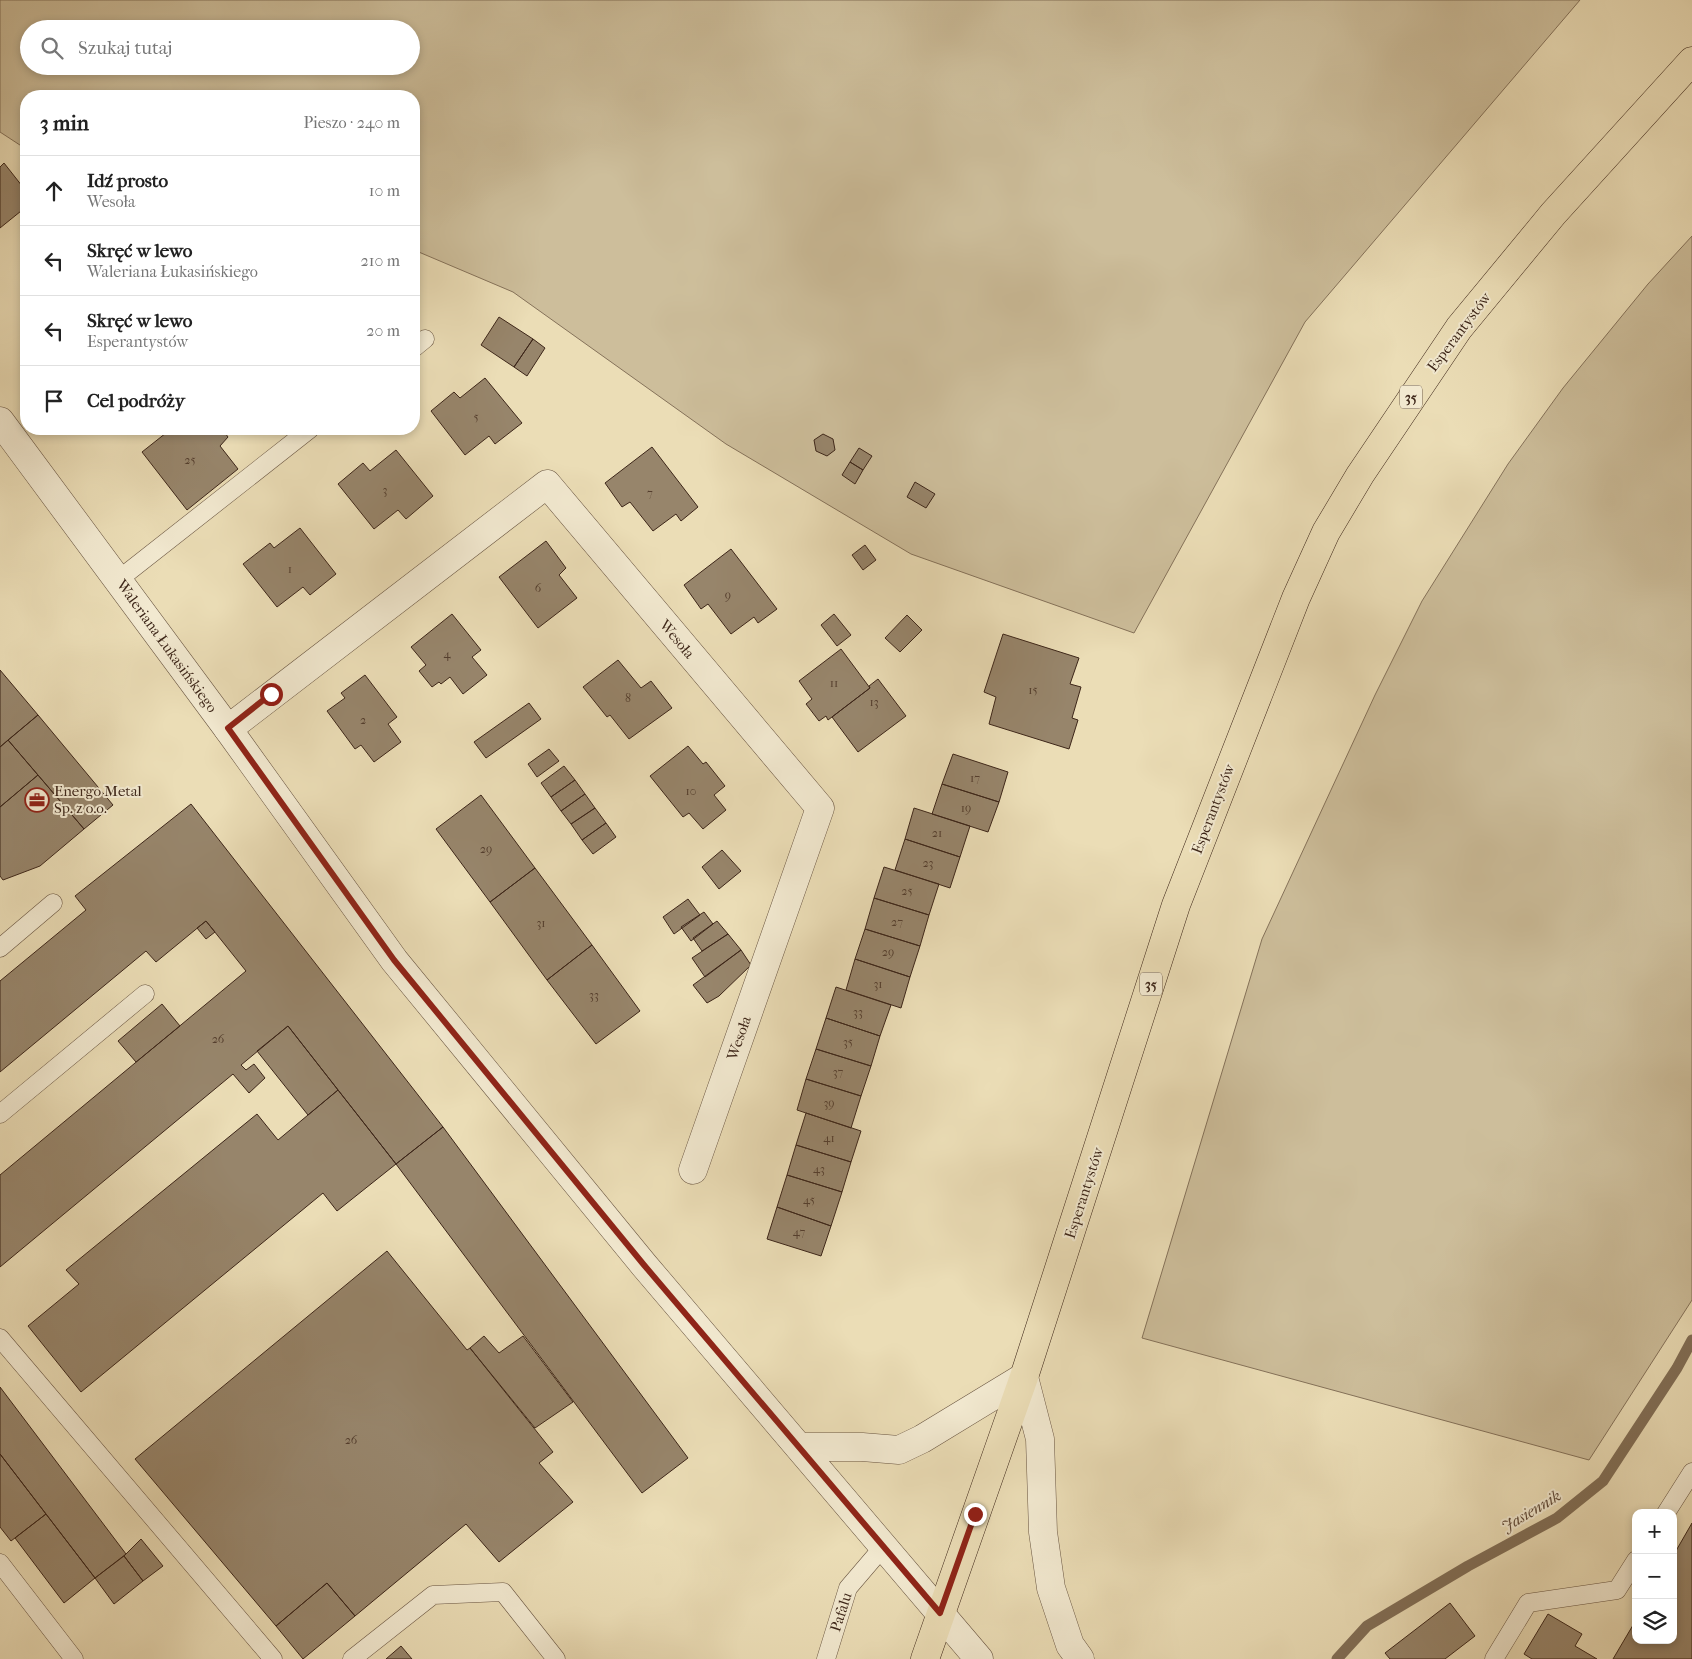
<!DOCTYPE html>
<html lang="pl">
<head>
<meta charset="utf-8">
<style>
  :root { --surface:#fff; --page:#f6f6f6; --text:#222; --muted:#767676; --line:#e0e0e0 }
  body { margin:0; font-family:"IM FELL French Canon",serif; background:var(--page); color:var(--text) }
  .controls { position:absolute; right:15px; bottom:15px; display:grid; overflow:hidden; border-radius:10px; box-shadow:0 2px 8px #0003 }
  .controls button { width:45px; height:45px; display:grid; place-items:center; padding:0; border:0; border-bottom:1px solid var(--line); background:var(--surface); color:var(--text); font:25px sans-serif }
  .stop { position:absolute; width:15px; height:15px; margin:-11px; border:4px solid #8f2418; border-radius:50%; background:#fff }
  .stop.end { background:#8f2418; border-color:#fff; box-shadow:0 1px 5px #0008 }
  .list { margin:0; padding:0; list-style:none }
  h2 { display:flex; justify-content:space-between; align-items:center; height:65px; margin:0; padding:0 20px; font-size:21px }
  h2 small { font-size:16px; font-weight:400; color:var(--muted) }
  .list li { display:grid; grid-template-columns:32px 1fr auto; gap:15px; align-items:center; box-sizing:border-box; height:70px; padding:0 20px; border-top:1px solid var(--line) }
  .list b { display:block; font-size:19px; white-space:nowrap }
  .list p { margin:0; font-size:16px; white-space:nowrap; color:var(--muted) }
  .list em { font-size:16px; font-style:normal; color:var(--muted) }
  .icon { flex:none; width:28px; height:28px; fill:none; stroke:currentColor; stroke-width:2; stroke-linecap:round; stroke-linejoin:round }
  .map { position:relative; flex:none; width:1692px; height:1659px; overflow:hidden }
  .search { position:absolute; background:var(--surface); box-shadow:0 2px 8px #0003; left:20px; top:20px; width:400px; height:55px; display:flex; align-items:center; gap:12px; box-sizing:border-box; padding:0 18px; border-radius:28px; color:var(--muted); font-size:19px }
  .panel { position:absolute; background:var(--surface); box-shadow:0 2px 8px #0003; left:20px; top:90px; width:400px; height:345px; border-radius:20px }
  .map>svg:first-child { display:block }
  .green { fill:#cdbe9b; stroke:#85725a; fill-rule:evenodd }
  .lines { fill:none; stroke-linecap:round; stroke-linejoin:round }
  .stream { stroke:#826f57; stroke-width:11 }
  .building { fill:#97856b; stroke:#3d2619 }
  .service-casing { stroke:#685440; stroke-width:19 }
  .minor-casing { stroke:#685440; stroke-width:29 }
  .tertiary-casing { stroke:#685440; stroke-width:29 }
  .primary-casing { stroke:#3d2619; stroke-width:29 }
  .service { stroke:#f2e9d0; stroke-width:18 }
  .minor { stroke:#f2e9d0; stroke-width:28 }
  .tertiary { stroke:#f2e9d0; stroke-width:28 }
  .primary { stroke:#ebddb6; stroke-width:28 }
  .route { stroke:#8f2418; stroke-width:6 }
  .labels { text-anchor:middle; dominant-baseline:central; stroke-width:4; stroke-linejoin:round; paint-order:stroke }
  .number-label { font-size:12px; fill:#543e2e }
  .shield { fill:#f2e9d0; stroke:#736050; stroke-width:1 }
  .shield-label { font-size:14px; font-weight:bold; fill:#3d2619 }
  .street-label { font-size:15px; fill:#3d2619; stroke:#f2e9d0 }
  .poi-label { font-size:15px; fill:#3d2619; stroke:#f2e9d0; text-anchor:start }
  .water-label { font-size:16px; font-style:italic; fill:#604a38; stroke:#f2e9d0 }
</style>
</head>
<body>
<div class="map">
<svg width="1692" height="1659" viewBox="0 0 1692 1659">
  <rect width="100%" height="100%" fill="#ebddb6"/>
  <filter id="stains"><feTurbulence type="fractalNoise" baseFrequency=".004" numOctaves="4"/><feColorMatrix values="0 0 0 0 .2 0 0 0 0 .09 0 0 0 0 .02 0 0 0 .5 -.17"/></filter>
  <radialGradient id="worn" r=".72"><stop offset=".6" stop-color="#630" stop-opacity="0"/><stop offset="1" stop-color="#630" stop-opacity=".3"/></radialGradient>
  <path class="green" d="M 0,0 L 1580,0 L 1305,322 L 1134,633 L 911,554 L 726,444 L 513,292 L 414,250 L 414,96 L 26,96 L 26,149 L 0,132 ZM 29,29 L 411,29 L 411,66 L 29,66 Z
    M 1692,236 L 1692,1300 L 1589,1460 L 1142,1338 L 1262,939 L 1375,695 L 1422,601 L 1508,464 L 1563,388 L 1648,284 Z"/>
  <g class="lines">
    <path class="stream" d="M 1337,1659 L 1367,1626 L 1468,1566 L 1557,1518 L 1603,1481 L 1677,1368 L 1692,1340"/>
  </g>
  <path class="building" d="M 4,163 L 26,191 L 26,207 L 0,228 L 0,167 Z
    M 499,317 L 533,339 L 514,367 L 481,345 Z
    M 533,339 L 545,348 L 527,376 L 514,367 Z
    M 485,378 L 522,423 L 495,444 L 489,436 L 465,455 L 431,411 L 454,392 L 460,398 Z
    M 171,429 L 206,429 L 211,434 L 218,429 L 222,429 L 228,437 L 220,446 L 238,469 L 187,510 L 142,452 Z
    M 823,434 L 833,439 L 835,450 L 827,456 L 816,451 L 814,440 Z
    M 652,447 L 698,507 L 681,521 L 676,514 L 653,531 L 630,502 L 622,507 L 605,483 Z
    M 859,448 L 872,456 L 863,470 L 850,462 Z
    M 396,450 L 433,496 L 406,519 L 398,510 L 374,529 L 338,484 L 363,463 L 370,471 Z
    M 850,462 L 863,470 L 855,484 L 842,475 Z
    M 915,482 L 935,494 L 926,508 L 907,497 Z
    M 300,528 L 336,574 L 310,595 L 303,587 L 277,607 L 243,564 L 270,543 L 274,548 Z
    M 546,541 L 566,568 L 559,575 L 577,598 L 538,628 L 499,577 Z
    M 865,545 L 876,560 L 863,570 L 852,555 Z
    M 731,549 L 777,609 L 758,623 L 754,617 L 731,634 L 708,604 L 701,609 L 684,585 Z
    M 452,614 L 481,650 L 472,657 L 487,675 L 463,694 L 450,677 L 441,684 L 439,682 L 432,687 L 419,671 L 426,665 L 411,647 Z
    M 834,614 L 851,635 L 837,646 L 821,625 Z
    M 907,615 L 922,630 L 900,652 L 885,638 Z
    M 1003,634 L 1079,658 L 1070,684 L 1081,687 L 1072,718 L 1078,720 L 1069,749 L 989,724 L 996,697 L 984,692 Z
    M 841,649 L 870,688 L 828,720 L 826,716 L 819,721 L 806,704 L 812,699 L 799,681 Z
    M 618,660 L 641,688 L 651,681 L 672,708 L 629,739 L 610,715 L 607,717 L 583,687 Z
    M 0,670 L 38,715 L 0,747 Z
    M 365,675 L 397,717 L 388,724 L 401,742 L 374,762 L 361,745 L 355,749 L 327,711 L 345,698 L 341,693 Z
    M 878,679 L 906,716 L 858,752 L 832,717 L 870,688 L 869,686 Z
    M 529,703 L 541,719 L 486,758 L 474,742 Z
    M 38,715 L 113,805 L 84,829 L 8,740 Z
    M 8,740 L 38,775 L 0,807 L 0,747 Z
    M 688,746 L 703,764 L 706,762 L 725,786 L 714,795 L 726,810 L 703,829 L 689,813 L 683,817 L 650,776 Z
    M 549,749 L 559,761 L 537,777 L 528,764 Z
    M 953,754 L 1008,772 L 999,802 L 942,784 Z
    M 564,766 L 575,780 L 551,797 L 541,783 Z
    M 38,775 L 84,829 L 40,866 L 3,880 L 0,876 L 0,807 Z
    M 575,780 L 585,794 L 561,811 L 551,797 Z
    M 942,784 L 999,802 L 988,832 L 932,814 Z
    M 585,794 L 595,808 L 571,824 L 561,811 Z
    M 481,795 L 535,868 L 490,902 L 436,829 Z
    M 191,804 L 443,1127 L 396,1164 L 288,1026 L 241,1065 L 246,1070 L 254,1064 L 265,1078 L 249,1093 L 233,1074 L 0,1267 L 0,1175 L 246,971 L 206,921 L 156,962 L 146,951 L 0,1072 L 0,981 L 86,910 L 75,896 Z
    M 595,808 L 606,823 L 582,840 L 571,824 Z
    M 914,808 L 970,826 L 960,857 L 905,839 Z
    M 606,823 L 616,837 L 593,854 L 582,840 Z
    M 905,839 L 960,857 L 950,888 L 895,870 Z
    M 722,850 L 741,871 L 719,889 L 702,867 Z
    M 884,867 L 939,884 L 929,915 L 874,898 Z
    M 535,868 L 592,945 L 547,980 L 490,902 Z
    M 874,898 L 929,915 L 920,946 L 865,929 Z
    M 688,899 L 700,915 L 674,934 L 663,917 Z
    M 704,912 L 713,924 L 691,941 L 681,927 Z
    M 206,921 L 215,932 L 206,939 L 197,928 Z
    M 717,921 L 728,934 L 702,951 L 693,938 Z
    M 865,929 L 920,946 L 910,977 L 855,959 Z
    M 728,934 L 741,950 L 705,977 L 692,958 Z
    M 592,945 L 640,1011 L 596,1044 L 547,980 Z
    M 741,950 L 751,965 L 719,996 L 707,1003 L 693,985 Z
    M 855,959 L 910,977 L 901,1008 L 846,990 Z
    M 836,987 L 891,1005 L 880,1036 L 826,1018 Z
    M 162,1004 L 180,1026 L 136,1062 L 118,1041 Z
    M 826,1018 L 880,1036 L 871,1066 L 816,1049 Z
    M 288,1026 L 338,1090 L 308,1115 L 257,1051 Z
    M 816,1049 L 871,1066 L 861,1096 L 806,1079 Z
    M 806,1079 L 861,1096 L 851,1128 L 797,1110 Z
    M 338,1090 L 396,1164 L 337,1211 L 323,1193 L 81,1392 L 28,1326 L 79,1284 L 66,1270 L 257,1114 L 278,1140 Z
    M 806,1113 L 861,1131 L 851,1162 L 796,1145 Z
    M 443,1127 L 688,1458 L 642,1493 L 396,1164 Z
    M 796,1145 L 851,1162 L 842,1192 L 787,1175 Z
    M 787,1175 L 842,1192 L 831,1226 L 777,1207 Z
    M 777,1207 L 831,1226 L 821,1256 L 767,1239 Z
    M 387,1251 L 467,1350 L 470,1348 L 553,1452 L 539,1463 L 573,1502 L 499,1562 L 466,1524 L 355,1616 L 327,1583 L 276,1626 L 135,1459 Z
    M 484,1336 L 499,1353 L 523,1336 L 573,1402 L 535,1428 L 470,1348 Z
    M 0,1387 L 126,1554 L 95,1578 L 0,1454 Z
    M 0,1454 L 46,1514 L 11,1541 L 0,1527 Z
    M 46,1514 L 95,1578 L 64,1603 L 15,1538 Z
    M 1692,1523 L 1692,1659 L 1613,1659 L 1636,1620 L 1636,1640 L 1673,1640 L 1673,1556 Z
    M 141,1539 L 163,1566 L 143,1581 L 124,1556 Z
    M 124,1556 L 143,1581 L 114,1604 L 95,1578 Z
    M 327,1583 L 355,1616 L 303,1659 L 276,1626 Z
    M 1450,1603 L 1475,1636 L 1445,1659 L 1390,1659 L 1385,1653 Z
    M 1548,1614 L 1582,1634 L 1575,1646 L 1597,1659 L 1532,1659 L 1524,1654 Z
    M 401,1646 L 412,1659 L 386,1659 Z"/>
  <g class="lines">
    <g class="service-casing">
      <path id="service" d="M 414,348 L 425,339
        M 118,580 L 310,429
        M 0,948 L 53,903
        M 0,1114 L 145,994
        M 0,1338 L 273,1659
        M 1666,1513 L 1692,1472
        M 0,1563 L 74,1659
        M 352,1659 L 433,1595 L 503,1592 L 556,1659
        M 826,1659 L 848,1588 L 883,1547
        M 1494,1659 L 1528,1603 L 1617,1590 L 1636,1560"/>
    </g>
    <g class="minor-casing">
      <path id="minor" d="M 228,729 L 547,484 L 820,808 L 693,1170"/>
    </g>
    <g class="tertiary-casing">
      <path id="tertiary" d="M 0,421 L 228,729 L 394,960 L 644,1265 L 979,1659
        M 799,1447 L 862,1447 L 899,1450 L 922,1439 L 1024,1377 L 1040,1439 L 1043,1532 L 1051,1588 L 1070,1645 L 1080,1659"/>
    </g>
    <g class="primary-casing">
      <path id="primary" d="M 925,1659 L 1024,1377 L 1176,905 L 1296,598 L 1326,532 L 1360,475 L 1459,328 L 1553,214 L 1692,61"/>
    </g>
    <use href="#service" class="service"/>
    <use href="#minor" class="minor"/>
    <use href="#tertiary" class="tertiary"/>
    <use href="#primary" class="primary"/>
  </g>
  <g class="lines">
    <path class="route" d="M 271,694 L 228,728 L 394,960 L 644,1265 L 940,1613 L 975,1514"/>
  </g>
  <defs>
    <g id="office-ring" transform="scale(1.25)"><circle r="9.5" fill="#f2e9d0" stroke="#8f2418" stroke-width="1.5"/><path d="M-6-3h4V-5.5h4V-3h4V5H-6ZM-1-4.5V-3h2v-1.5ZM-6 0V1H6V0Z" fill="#8f2418"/></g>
  </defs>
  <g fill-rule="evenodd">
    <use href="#office-ring" x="37" y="800"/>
  </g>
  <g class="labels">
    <g class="number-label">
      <text x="476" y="417">5</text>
      <text x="190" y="460">25</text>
      <text x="385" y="490">3</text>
      <text x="650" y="493">7</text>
      <text x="290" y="569">1</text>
      <text x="538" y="588">6</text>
      <text x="728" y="595">9</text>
      <text x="447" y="654">4</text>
      <text x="834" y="683">11</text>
      <text x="1033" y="690">15</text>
      <text x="628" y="698">8</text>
      <text x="874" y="702">13</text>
      <text x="363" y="720">2</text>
      <text x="975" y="778">17</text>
      <text x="691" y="791">10</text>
      <text x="966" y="808">19</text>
      <text x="937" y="833">21</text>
      <text x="486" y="849">29</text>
      <text x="928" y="863">23</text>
      <text x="907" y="891">25</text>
      <text x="897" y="922">27</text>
      <text x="541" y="923">31</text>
      <text x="888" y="952">29</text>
      <text x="878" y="984">31</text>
      <text x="594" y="995">33</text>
      <text x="858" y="1012">33</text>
      <text x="218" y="1039">26</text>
      <text x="848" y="1042">35</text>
      <text x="838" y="1072">37</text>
      <text x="829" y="1103">39</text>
      <text x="829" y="1138">41</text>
      <text x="819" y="1169">43</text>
      <text x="809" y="1200">45</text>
      <text x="799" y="1232">47</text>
      <text x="351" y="1440">26</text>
    </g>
    <g class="shield">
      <rect x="1400" y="385.5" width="22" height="23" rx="4"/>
      <rect x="1140" y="972.5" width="22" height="23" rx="4"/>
    </g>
    <g class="shield-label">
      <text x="1411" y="397">35</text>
      <text x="1151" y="984">35</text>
    </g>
    <g class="street-label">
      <text transform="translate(1459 332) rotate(-53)">Esperantystów</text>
      <text transform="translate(677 639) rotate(50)">Wesoła</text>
      <text transform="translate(167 646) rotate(54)">Waleriana Łukasińskiego</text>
      <text transform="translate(1213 809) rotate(-69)">Esperantystów</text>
      <text transform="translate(739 1038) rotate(-71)">Wesoła</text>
      <text transform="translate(1084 1193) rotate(-72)">Esperantystów</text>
      <text transform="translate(841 1612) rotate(-72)">Pafalu</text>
    </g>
    <g class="poi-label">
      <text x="54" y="791">Energo Metal<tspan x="54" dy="17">Sp. z o.o.</tspan></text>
    </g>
    <g class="water-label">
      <text transform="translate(1531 1511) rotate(-31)">Jasiennik</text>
    </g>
  </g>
  <rect width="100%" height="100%" filter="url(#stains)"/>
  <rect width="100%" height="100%" fill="url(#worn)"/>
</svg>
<div class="controls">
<button>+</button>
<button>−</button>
<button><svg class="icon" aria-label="layers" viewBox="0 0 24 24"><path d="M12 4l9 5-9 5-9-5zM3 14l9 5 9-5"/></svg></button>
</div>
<div class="stop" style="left:271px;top:694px"></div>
<div class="stop end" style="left:975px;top:1514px"></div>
<div class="search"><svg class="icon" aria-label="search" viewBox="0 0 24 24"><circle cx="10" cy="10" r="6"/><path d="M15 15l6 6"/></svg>Szukaj tutaj</div>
<section class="panel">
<h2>3 min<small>Pieszo · 240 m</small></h2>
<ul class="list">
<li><svg class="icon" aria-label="ahead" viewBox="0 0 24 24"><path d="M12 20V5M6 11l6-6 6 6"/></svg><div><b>Idź prosto</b><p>Wesoła</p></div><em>10 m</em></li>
<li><svg class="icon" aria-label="left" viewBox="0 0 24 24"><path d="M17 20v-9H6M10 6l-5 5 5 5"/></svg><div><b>Skręć w lewo</b><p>Waleriana Łukasińskiego</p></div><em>210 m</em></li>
<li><svg class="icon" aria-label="left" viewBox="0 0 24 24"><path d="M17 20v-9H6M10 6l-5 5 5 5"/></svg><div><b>Skręć w lewo</b><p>Esperantystów</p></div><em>20 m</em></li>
<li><svg class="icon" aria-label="arrive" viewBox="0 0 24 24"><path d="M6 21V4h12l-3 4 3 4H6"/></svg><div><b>Cel podróży</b></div></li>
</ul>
</section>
</div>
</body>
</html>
